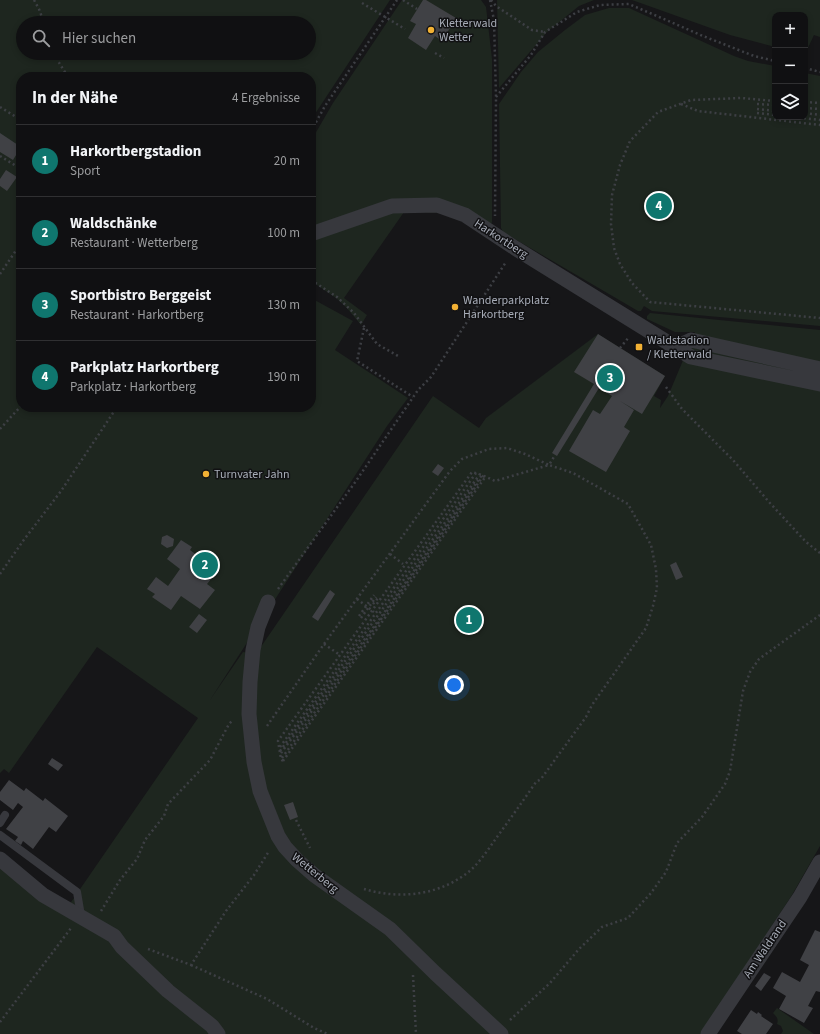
<!DOCTYPE html>
<html lang="de">
<head>
<meta charset="utf-8">
<style>
  :root { --surface:#101012; --page:#1e1e20; --text:#f1f3f6; --muted:#9c9d9f; --line:#303032; --accent:#0f766e }
  body { margin:0; font-family:"Source Sans 3",sans-serif; background:var(--page); color:var(--text) }
  .controls { position:absolute; right:12px; top:12px; display:grid; overflow:hidden; border-radius:8px; box-shadow:0 2px 6px #0003 }
  .controls button { width:36px; height:36px; display:grid; place-items:center; padding:0; border:0; border-bottom:1px solid var(--line); background:var(--surface); color:var(--text); font:20px sans-serif }
  .you { position:absolute; left:454px; top:685px; width:14px; height:14px; margin:-10px; border:3px solid #fff; border-radius:50%; background:#1a73e8; box-shadow:0 0 0 6px #1a73e833 }
  .badge { display:grid; place-items:center; width:26px; height:26px; border-radius:50%; background:var(--accent); color:#fff; font-size:13px; font-weight:700 }
  .pin { position:absolute; translate:-50% -50%; border:2px solid #fff; box-shadow:0 1px 4px #0006 }
  .list { margin:0; padding:0; list-style:none }
  h2 { display:flex; justify-content:space-between; align-items:center; height:52px; margin:0; padding:0 16px; font-size:17px }
  h2 small { font-size:13px; font-weight:400; color:var(--muted) }
  .list li { display:grid; grid-template-columns:26px 1fr auto; gap:12px; align-items:center; box-sizing:border-box; height:72px; padding:0 16px; border-top:1px solid var(--line) }
  .list b { display:block; font-size:15px; white-space:nowrap }
  .list p { margin:0; font-size:13px; white-space:nowrap; color:var(--muted) }
  .list em { font-size:13px; font-style:normal; color:var(--muted) }
  .icon { flex:none; width:22px; height:22px; fill:none; stroke:currentColor; stroke-width:2; stroke-linecap:round; stroke-linejoin:round }
  .map { position:relative; flex:none; width:820px; height:1034px; overflow:hidden }
  .search { position:absolute; background:var(--surface); box-shadow:0 2px 6px #0003; left:16px; top:16px; width:300px; height:44px; display:flex; align-items:center; gap:10px; box-sizing:border-box; padding:0 14px; border-radius:22px; color:var(--muted); font-size:15px }
  .panel { position:absolute; background:var(--surface); box-shadow:0 2px 6px #0003; left:16px; top:72px; width:300px; height:340px; border-radius:16px }
  .map>svg:first-child { display:block }
  .green { fill:#1e261f; fill-rule:evenodd }
  .building { fill:#404145 }
  .lines { fill:none; stroke-linecap:round; stroke-linejoin:round }
  .path { stroke:#3d3f44; stroke-width:2.5; stroke-dasharray:2 3; stroke-linecap:butt }
  .service { stroke:#37383d; stroke-width:8 }
  .minor { stroke:#37383d; stroke-width:15 }
  .poi-dot { fill:#f2b134; stroke:#111113; stroke-width:1.5 }
  .labels { text-anchor:middle; dominant-baseline:central; stroke-width:3; stroke-linejoin:round; paint-order:stroke }
  .poi-label { font-size:12px; fill:#a8adb8; stroke:#111113; text-anchor:start }
  .street-label { font-size:12px; fill:#a8adb8; stroke:#111113 }
</style>
</head>
<body>
<div class="map">
<svg width="820" height="1034" viewBox="0 0 820 1034">
  <rect width="100%" height="100%" fill="#161618"/>
  <path class="green" d="M 0,0 L 390,0 L 311,120 L 311,77 L 21,77 L 21,407 L 311,407 L 311,298 L 353,321 L 335,350 L 408,398 L 387,426 L 210,700 L 243,652 L 256,654 L 433,396 L 479,428 L 486,418 L 598,334 L 665,376 L 654,396 L 661,400 L 660,408 L 668,396 L 695,332 L 675,332 L 647,319 L 647,316 L 650,313 L 820,330 L 820,846 L 792,895 L 701,1034 L 0,1034 L 0,859 L 67,908 L 198,718 L 97,647 L 9,773 L 4,769 L 0,773 ZM 23,23 L 309,23 L 309,53 L 23,53 Z
    M 402,0 L 481,0 L 486,7 L 492,59 L 492,222 L 491,224 L 466,213 L 404,212 L 344,298 L 367,315 L 361,325 L 346,307 L 336,298 L 311,281 L 311,141 L 333,103 Z
    M 497,0 L 594,0 L 579,6 L 547,32 L 499,88 Z
    M 632,0 L 820,0 L 820,37 L 814,35 L 805,54 L 805,15 L 775,15 L 775,47 L 730,35 Z
    M 609,8 L 629,8 L 734,56 L 748,61 L 775,66 L 775,117 L 805,117 L 805,73 L 820,76 L 820,326 L 652,311 L 644,306 L 641,311 L 638,311 L 503,232 L 501,228 L 499,104 L 521,72 L 538,52 L 565,30 L 585,15 Z
    M 777,1008 L 814,1034 L 781,1034 L 783,1031 L 781,1026 L 777,1024 C 779,1019 776,1016 773,1013 Z"/>
  <path class="building" d="M 423,0 L 426,0 L 456,18 L 442,41 L 435,36 L 426,50 L 408,38 L 416,24 L 410,21 Z
    M 0,133 L 21,147 L 13,160 L 0,152 Z
    M 6,170 L 17,177 L 7,191 L 0,186 L 0,179 Z
    M 598,334 L 665,376 L 642,414 L 620,401 L 634,410 L 624,427 L 630,431 L 606,472 L 569,451 L 593,410 L 600,414 L 612,396 L 599,388 L 557,456 L 552,453 L 594,384 L 574,372 Z
    M 438,464 L 444,468 L 438,476 L 432,472 Z
    M 167,535 L 174,539 L 173,546 L 167,548 L 161,544 L 162,537 Z
    M 181,540 L 192,547 L 190,550 L 198,556 L 196,559 L 216,573 L 207,584 L 215,590 L 200,609 L 181,596 L 171,610 L 152,597 L 155,594 L 147,589 L 156,577 L 168,586 L 180,569 L 167,559 Z
    M 676,562 L 683,577 L 676,580 L 670,565 Z
    M 330,590 L 335,594 L 318,621 L 312,617 Z
    M 199,614 L 207,620 L 197,633 L 189,627 Z
    M 52,758 L 63,765 L 58,771 L 48,764 Z
    M 9,780 L 24,791 L 26,788 L 43,801 L 45,798 L 68,816 L 56,832 L 49,827 L 33,849 L 23,841 L 21,845 L 15,841 L 18,837 L 6,829 L 23,807 L 18,803 L 13,810 L 0,800 L 0,792 Z
    M 293,802 L 298,817 L 290,820 L 284,805 Z
    M 815,930 L 820,932 L 820,992 L 816,991 L 808,1006 L 813,1008 L 804,1023 L 779,1009 L 786,996 L 773,988 L 782,972 L 800,982 L 809,965 L 800,960 Z
    M 764,973 L 771,977 L 761,991 L 755,986 Z
    M 751,1010 L 757,1014 L 758,1012 L 762,1015 L 761,1016 L 773,1024 L 766,1034 L 742,1034 L 737,1031 Z"/>
  <g class="lines">
    <path class="path" d="M 34,0 L 39,9 L 44,23
      M 403,0 L 417,9
      M 490,0 L 494,20 L 496,97 L 495,216
      M 491,0 L 496,6 L 532,30 L 545,32
      M 362,3 L 405,29
      M 55,53 L 58,61 L 68,77
      M 435,53 L 444,58
      M 805,68 L 820,72
      M 496,97 L 531,55 L 545,32 L 577,12 L 600,5 L 629,4 L 703,36 L 754,56 L 775,61
      M 775,101 L 741,98 L 691,100 L 658,112 L 630,141 L 620,165 L 612,195 L 611,224 L 614,248 L 620,264 L 632,283 L 650,302 L 820,318
      M 805,102 L 820,103
      M 681,104 L 698,111 L 820,125
      M 757,104 L 775,105
      M 0,107 L 21,120
      M 805,108 L 820,109
      M 757,109 L 775,111
      M 757,113 L 775,115
      M 805,113 L 820,115
      M 794,117 L 820,120
      M 311,131 L 325,106 L 397,0
      M 0,156 L 21,169
      M 0,274 L 21,243
      M 311,280 L 337,297 L 354,313 L 377,344 L 398,356
      M 364,328 L 357,361 L 413,397
      M 620,348 L 629,337
      M 666,387 L 682,409 L 733,460 L 769,502 L 806,542 L 820,553
      M 0,429 L 21,406
      M 390,554 L 403,564
      M 0,574 L 23,541 L 61,491 L 117,407
      M 278,589 L 356,481 L 418,390 L 431,377 L 506,262
      M 357,599 L 374,612
      M 373,604 L 378,598
      M 359,616 L 374,595
      M 361,618 L 376,597
      M 324,644 L 340,655
      M 267,726 L 324,644 L 450,471 L 462,459 L 489,449 L 507,448 L 525,454 L 549,465 L 555,455
      M 280,747 L 476,473
      M 280,751 L 480,474
      M 281,753 L 381,617 L 482,475
      M 282,758 L 484,475
      M 283,761 L 281,759 L 278,741 L 472,472 L 482,475 L 495,481 L 549,465 L 573,473 L 628,504 L 651,545 L 656,569 L 657,588 L 653,606 L 646,628 L 592,705 L 586,717 L 541,779 L 536,782 C 523,801 510,819 497,837 C 487,851 477,867 463,876 C 434,896 397,899 364,889
      M 283,761 L 486,476
      M 296,820 L 310,848
      M 101,911 L 120,880 L 137,859 L 145,840 L 164,816 L 168,804 L 210,760 L 229,724 L 233,720
      M 148,949 L 191,965 L 226,911 L 254,875 L 269,851
      M 191,965 L 267,999 L 314,1028 L 328,1034
      M 413,975 L 416,1034
      M 510,1020 L 550,983 L 579,949 L 602,927 L 628,918 L 651,893 L 666,872 L 677,843 L 702,817 L 725,784 L 730,771 L 743,691 L 750,672 L 759,659 L 820,615
      M 0,1022 L 71,928"/>
    <path class="service" d="M 0,823 L 5,815
      M 0,835 L 77,892 L 81,916"/>
    <path class="minor" d="M 311,234 L 392,206 L 437,205 L 465,215 L 515,248 L 691,357 L 820,384
      M 674,348 L 691,340 L 820,369
      M 268,602 L 258,627 L 253,650 L 250,682 L 249,714 L 254,762 L 260,791 L 278,836 L 285,847 L 297,860 L 314,875 L 390,929 L 435,973 L 501,1034
      M 0,859 L 43,895 L 114,936 L 122,947 L 168,991 L 212,1026 L 218,1034
      M 708,1034 L 800,897 L 820,862"/>
  </g>
  <g class="poi-dot">
    <circle cx="431" cy="30" r="4"/>
    <circle cx="455" cy="307" r="4"/>
    <rect x="635" y="343" width="8" height="8" rx="2"/>
    <circle cx="206" cy="474" r="4"/>
  </g>
  <g class="labels">
    <g class="poi-label">
      <text x="439" y="23">Kletterwald<tspan x="439" dy="14">Wetter</tspan></text>
      <text x="463" y="300">Wanderparkplatz<tspan x="463" dy="14">Harkortberg</tspan></text>
      <text x="647" y="340">Waldstadion<tspan x="647" dy="14">/ Kletterwald</tspan></text>
      <text x="214" y="474">Turnvater Jahn</text>
    </g>
    <g class="street-label">
      <text transform="translate(501 239) rotate(33)">Harkortberg</text>
      <text transform="translate(315 873) rotate(39)">Wetterberg</text>
      <text transform="translate(765 949) rotate(-56)">Am Waldrand</text>
    </g>
  </g>
</svg>
<div class="controls">
<button>+</button>
<button>−</button>
<button><svg class="icon" aria-label="layers" viewBox="0 0 24 24"><path d="M12 4l9 5-9 5-9-5zM3 14l9 5 9-5"/></svg></button>
</div>
<div class="you"></div>
<div class="pin badge" style="left:469px;top:620px">1</div>
<div class="pin badge" style="left:205px;top:565px">2</div>
<div class="pin badge" style="left:610px;top:378px">3</div>
<div class="pin badge" style="left:659px;top:206px">4</div>
<div class="search"><svg class="icon" aria-label="search" viewBox="0 0 24 24"><circle cx="10" cy="10" r="6"/><path d="M15 15l6 6"/></svg>Hier suchen</div>
<section class="panel">
<h2>In der Nähe<small>4 Ergebnisse</small></h2>
<ul class="list">
<li><span class="badge">1</span><div><b>Harkortbergstadion</b><p>Sport</p></div><em>20 m</em></li>
<li><span class="badge">2</span><div><b>Waldschänke</b><p>Restaurant · Wetterberg</p></div><em>100 m</em></li>
<li><span class="badge">3</span><div><b>Sportbistro Berggeist</b><p>Restaurant · Harkortberg</p></div><em>130 m</em></li>
<li><span class="badge">4</span><div><b>Parkplatz Harkortberg</b><p>Parkplatz · Harkortberg</p></div><em>190 m</em></li>
</ul>
</section>
</div>
</body>
</html>
